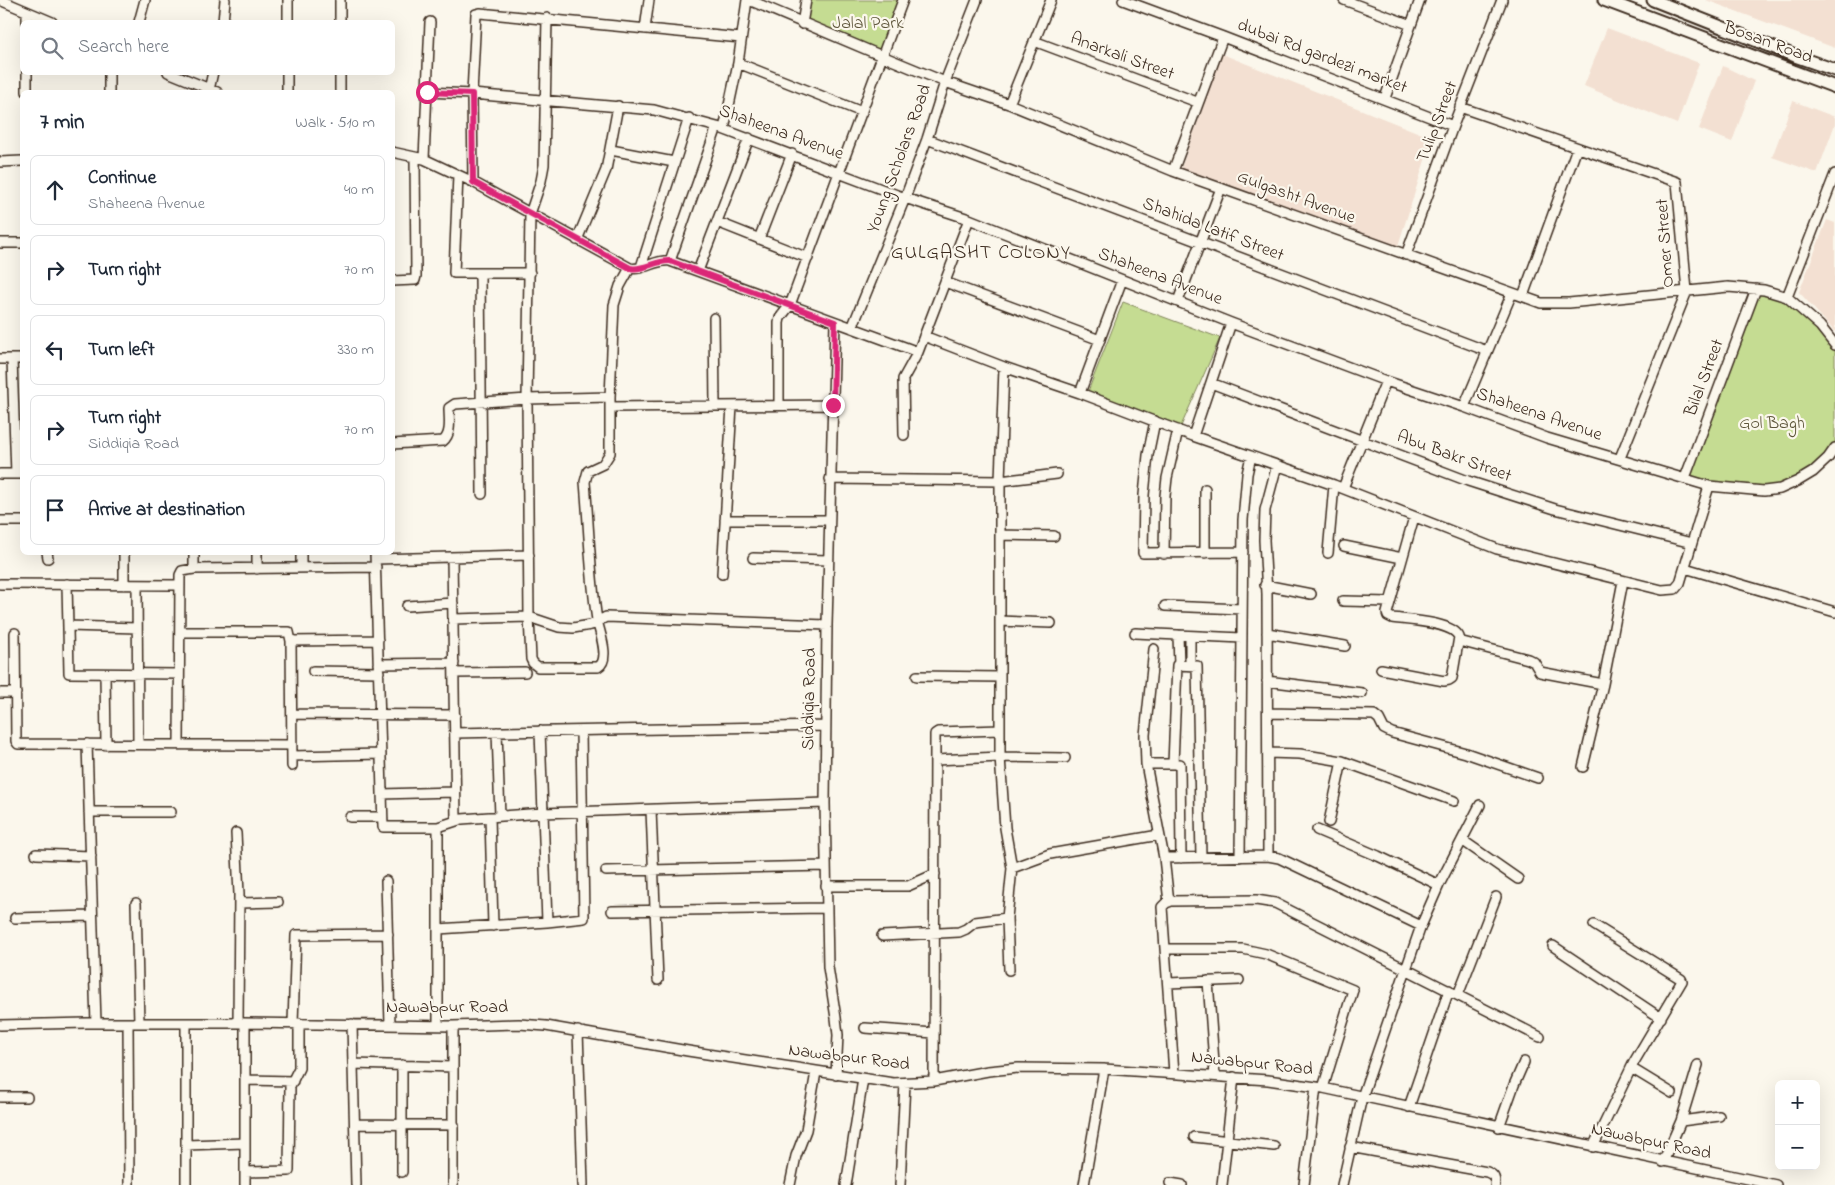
<!DOCTYPE html>
<html lang="en">
<head>
<meta charset="utf-8">
<style>
  :root { --surface:#fff; --page:#f6f6f7; --text:#1f2937; --muted:#747a83; --line:#e0e1e3 }
  body { margin:0; font-family:"Indie Flower",sans-serif; background:var(--page); color:var(--text) }
  .controls { position:absolute; right:15px; bottom:15px; display:grid; overflow:hidden; border-radius:8px; box-shadow:0 5px 20px #0002 }
  .controls button { width:45px; height:45px; display:grid; place-items:center; padding:0; border:0; border-bottom:1px solid var(--line); background:var(--surface); color:var(--text); font:25px sans-serif }
  .stop { position:absolute; width:15px; height:15px; margin:-11px; border:4px solid #db2777; border-radius:50%; background:#fff }
  .stop.end { background:#db2777; border-color:#fff; box-shadow:0 1px 5px #0008 }
  .list { margin:0; padding:0; list-style:none }
  h2 { display:flex; justify-content:space-between; align-items:center; height:65px; margin:0; padding:0 20px; font-size:21px }
  h2 small { font-size:16px; font-weight:400; color:var(--muted) }
  .list li { display:grid; grid-template-columns:32px 1fr auto; gap:15px; align-items:center; box-sizing:border-box; height:70px; margin:0 10px 10px; padding:0 10px; border:1px solid var(--line); border-radius:8px }
  .list b { display:block; font-size:19px; white-space:nowrap }
  .list p { margin:0; font-size:16px; white-space:nowrap; color:var(--muted) }
  .list em { font-size:16px; font-style:normal; color:var(--muted) }
  .icon { flex:none; width:28px; height:28px; fill:none; stroke:currentColor; stroke-width:2; stroke-linecap:round; stroke-linejoin:round }
  .map { position:relative; flex:none; width:1835px; height:1185px; overflow:hidden }
  .search { position:absolute; background:var(--surface); box-shadow:0 5px 20px #0002; left:20px; top:20px; width:375px; height:55px; display:flex; align-items:center; gap:12px; box-sizing:border-box; padding:0 18px; border-radius:8px; color:var(--muted); font-size:19px }
  .panel { position:absolute; background:var(--surface); box-shadow:0 5px 20px #0002; left:20px; top:90px; width:375px; height:465px; border-radius:8px }
  .map>svg:first-child { display:block }
  .built { fill:#f3e0d2 }
  .green { fill:#c5dc92; stroke:#808358 }
  .lines { fill:none; stroke-linecap:round; stroke-linejoin:round }
  .minor-casing { stroke:#3b2a1e; stroke-width:12 }
  .major-casing { stroke:#3b2a1e; stroke-width:15 }
  .minor { stroke:#fbf7ec; stroke-width:9 }
  .major { stroke:#fbf7ec; stroke-width:11 }
  .route { stroke:#db2777; stroke-width:6 }
  .labels { text-anchor:middle; dominant-baseline:central; stroke-width:4.5; stroke-linejoin:round; paint-order:stroke }
  .park-label { font-size:18px; fill:#5e563b; stroke:#fbf7ec }
  .street-label { font-size:18px; fill:#3b2a1e; stroke:#fbf7ec }
  .quarter-label { font-size:20px; letter-spacing:1px; fill:#3b2a1e; stroke:#fbf7ec }
</style>
</head>
<body>
<div class="map">
<svg width="1835" height="1185" viewBox="0 0 1835 1185">
  <rect width="100%" height="100%" fill="#fbf7ec"/>
  <filter id="ink" filterUnits="userSpaceOnUse"><feTurbulence type="fractalNoise" baseFrequency=".02" numOctaves="2"/><feDisplacementMap in="SourceGraphic" scale="10" xChannelSelector="R" yChannelSelector="G"/><feConvolveMatrix kernelMatrix="1 2 1 2 8 2 1 2 1" color-interpolation-filters="sRGB"/></filter>
  <g filter="url(#ink)">
    <path class="built" d="M 1706,0 L 1835,0 L 1835,48 Z
      M 1607,28 L 1699,63 L 1677,124 L 1584,86 Z
      M 1222,54 L 1432,138 L 1397,249 L 1181,168 Z
      M 1723,66 L 1754,81 L 1732,142 L 1699,129 Z
      M 1793,101 L 1835,117 L 1835,124 L 1817,173 L 1772,157 Z
      M 1827,220 L 1835,223 L 1835,332 L 1799,292 Z"/>
    <path class="green" d="M 806,0 L 903,0 L 882,56 L 802,24 Z
      M 1756,289 L 1787,297 L 1835,345 L 1835,448 L 1813,472 L 1764,491 L 1685,478 Z
      M 1123,302 L 1220,338 L 1178,433 L 1085,399 Z"/>
    <g class="lines">
      <g class="minor-casing">
        <path id="minor" d="M 0,0 L 52,22
          M 749,0 L 882,56 L 945,82 L 1009,104 L 1173,171 L 1541,303 L 1569,303 L 1728,287 L 1764,290 L 1787,297 L 1820,326 L 1835,345
          M 1123,0 L 1223,37 L 1453,126
          M 1344,0 L 1411,25
          M 547,18 L 544,165 L 541,181 L 530,214 L 527,399 L 529,617 L 531,659 L 533,663 L 538,667 L 598,667 C 611,660 599,631 597,620 C 590,576 589,527 585,482 L 588,471 L 603,464 L 610,453 L 610,397 L 614,305 L 620,286 L 630,268
          M 27,22 L 27,12
          M 139,22 L 145,0
          M 223,22 L 225,0
          M 288,22 L 288,0
          M 340,22 L 340,0
          M 802,24 L 806,0
          M 645,29 L 649,0
          M 1034,41 L 1197,102
          M 738,63 L 862,112
          M 168,72 L 217,92
          M 209,90 L 213,72
          M 27,92 L 27,72
          M 109,92 L 109,72
          M 287,92 L 287,72
          M 340,92 L 340,72
          M 427,92 L 472,94 L 654,110 L 717,127 L 905,198 L 969,219 L 1231,323 L 1386,381 L 1464,407 L 1547,438 L 1709,486 L 1764,491 L 1780,489 L 1798,481 L 1813,472 L 1828,458 L 1835,448
          M 1385,98 L 1420,0
          M 1009,104 L 1051,0
          M 1460,107 L 1677,182 L 1687,291 L 1620,458
          M 724,129 L 738,63 L 747,0
          M 927,139 L 1487,351
          M 611,150 L 674,162
          M 392,152 L 424,159 L 473,182 L 630,268 C 643,271 656,259 670,261 L 918,352
          M 424,159 L 430,22
          M 0,162 L 22,161
          M 1173,171 L 1223,37
          M 458,175 L 454,273 L 530,273
          M 473,182 L 472,94 L 476,14 L 480,13 L 741,38
          M 717,222 L 808,258
          M 759,239 L 792,154
          M 577,240 L 606,170 L 618,106
          M 0,243 L 22,243
          M 1406,255 L 1453,126 L 1502,0
          M 670,261 L 717,127
          M 641,267 L 689,118
          M 698,271 L 749,138
          M 480,274 L 482,494
          M 392,281 L 415,280 L 416,276 L 415,157
          M 945,282 L 1100,340
          M 1523,296 L 1577,148
          M 1787,297 L 1835,174
          M 1178,301 L 1221,188
          M 714,318 L 715,406
          M 835,322 L 827,625 L 825,803 L 828,967 L 836,1018 L 838,1035 L 836,1075
          M 852,328 L 905,198 L 927,139 L 945,82 L 977,0
          M 924,336 L 1004,367 L 1080,393 L 1193,436 L 1334,485 L 1497,549 L 1662,590 L 1675,589 L 1680,583 L 1709,486
          M 0,359 L 22,359
          M 12,359 L 16,474
          M 1004,367 L 1000,481 L 1000,757 L 1005,828 L 1012,868 L 1007,918 L 1009,970
          M 1211,383 L 1468,481 L 1555,509 L 1692,543
          M 1080,393 L 1122,280
          M 779,405 L 779,323 L 780,318 L 790,305 L 903,0
          M 610,407 L 833,405
          M 1464,407 L 1512,293
          M 1155,421 L 1148,455 L 1144,495 L 1143,553 L 1243,552
          M 904,435 L 903,379 L 918,352 L 969,219
          M 1193,436 L 1231,323
          M 392,444 L 443,441 C 452,434 449,419 449,408 L 455,404 L 527,399 L 610,397
          M 0,474 L 22,474
          M 1685,478 L 1756,289
          M 830,479 L 1000,481 L 1057,474
          M 1343,488 L 1386,381
          M 1205,489 L 1205,553
          M 725,520 L 829,520
          M 0,521 L 22,521
          M 1000,535 L 1054,536
          M 1344,546 L 1402,558
          M 47,552 L 48,558
          M 124,552 L 124,585
          M 194,552 L 194,569
          M 257,552 L 257,569
          M 301,552 L 301,568
          M 375,552 L 383,827 L 438,827 L 462,819 L 543,813 L 825,803
          M 1328,553 L 1334,485
          M 1164,554 L 1165,496 L 1167,478 L 1178,430
          M 452,557 L 456,819
          M 753,558 L 828,560
          M 376,559 L 529,555
          M 1685,568 L 1835,612
          M 722,574 L 732,406
          M 0,584 L 180,585
          M 67,584 L 69,673 L 179,674
          M 137,585 L 138,744
          M 1265,585 L 1311,594
          M 1343,601 L 1390,602
          M 407,606 L 453,603
          M 1165,606 L 1242,609
          M 453,619 L 529,617 L 559,627 L 573,628 L 591,625 L 606,617 L 827,625
          M 1000,621 L 1051,623
          M 68,626 L 137,628
          M 180,632 L 289,632 L 291,641 L 292,766
          M 15,633 L 16,741 L 18,744 L 292,745
          M 1135,633 L 1242,638
          M 1267,633 L 1345,646
          M 1178,635 L 1179,665
          M 291,641 L 378,640
          M 1459,641 L 1528,659 L 1534,662 L 1540,672 L 1603,684
          M 1154,649 L 1145,735 L 1146,764 L 1164,858 L 1169,902
          M 378,664 L 454,663
          M 1190,665 L 1190,636
          M 1381,669 L 1444,681 L 1449,680 L 1452,678 L 1459,637 C 1453,622 1408,620 1392,618 L 1388,616 L 1387,613 L 1414,517
          M 313,671 L 379,672
          M 454,673 L 525,672
          M 105,674 L 106,745
          M 917,676 L 1000,677
          M 1267,681 L 1362,693
          M 0,693 L 16,693
          M 1268,713 L 1374,715 L 1379,719 L 1384,729 L 1392,733 L 1466,753 L 1538,778
          M 292,714 L 455,715
          M 540,731 L 547,922
          M 497,732 L 500,816
          M 455,733 L 825,726
          M 87,744 L 96,1023
          M 179,744 L 180,575 L 182,571 L 194,569 L 376,567
          M 1268,753 L 1300,754 L 1342,761 L 1454,801
          M 292,756 L 381,754
          M 935,760 L 1000,757 L 1065,758
          M 1146,764 L 1180,764 L 1181,858
          M 1173,764 L 1177,665 L 1197,666 L 1201,857
          M 1583,767 L 1603,684 L 1623,581
          M 382,794 L 453,792
          M 651,810 L 658,980
          M 89,812 L 171,812
          M 350,817 L 382,817
          M 490,817 L 493,926
          M 1329,822 L 1342,761
          M 438,827 L 438,1025
          M 1317,830 L 1378,856 L 1439,885
          M 236,833 L 239,894 L 238,1023
          M 1462,840 L 1518,879
          M 36,854 L 91,856
          M 1268,856 L 1267,594 L 1264,540 L 1265,510 L 1277,465
          M 1240,857 L 1243,520 L 1247,474 L 1251,456
          M 1164,858 L 1268,856 L 1279,858 L 1421,926
          M 1012,868 L 1050,854 L 1159,835
          M 606,871 L 826,866
          M 386,881 L 390,1024
          M 826,886 L 908,886 L 935,874
          M 136,903 L 139,1023
          M 239,903 L 278,902
          M 612,911 L 826,908
          M 15,918 L 92,916
          M 438,929 L 547,922 L 584,918 L 581,731
          M 882,936 L 959,932 L 966,929 L 975,922 L 1007,918
          M 1553,946 L 1661,1018
          M 1165,949 L 1243,949 L 1266,954 L 1353,990 L 1323,1088
          M 1208,981 L 1215,1076
          M 1168,983 L 1239,980
          M 1458,995 L 1496,897
          M 128,1023 L 129,1185
          M 245,1023 L 245,1185
          M 293,1023 L 296,935 L 388,934
          M 352,1024 L 356,1185
          M 0,1025 L 87,1023 L 245,1023 L 453,1026 L 519,1024 L 546,1026 L 688,1051 L 893,1083 L 934,1081 L 988,1071 L 1018,1068 L 1104,1069 L 1268,1080 L 1323,1088 L 1776,1185
          M 865,1028 L 934,1033
          M 578,1031 L 583,1185
          M 354,1064 L 453,1067
          M 1631,1068 L 1672,1093
          M 1174,1073 L 1162,907 L 1166,903 L 1171,901 L 1256,900 L 1275,903 L 1540,1037
          M 245,1080 L 293,1081
          M 934,1081 L 935,734 L 938,732 L 1000,730
          M 0,1097 L 27,1097
          M 1409,1107 L 1449,990
          M 1681,1121 L 1719,1116
          M 355,1124 L 454,1125
          M 1499,1127 L 1514,1085 L 1524,1062
          M 1194,1137 L 1274,1146
          M 186,1145 L 245,1143
          M 1350,1147 L 1487,1172 C 1494,1175 1495,1177 1495,1185
          M 1593,1147 L 1634,1062 L 1682,981 L 1681,979 L 1594,925
          M 1663,1162 L 1681,1121 L 1698,1065
          M 245,1172 L 289,1171 L 290,1086 L 299,1068 L 299,1023
          M 402,1172 L 402,1065
          M 1170,1183 L 1182,1185
          M 186,1185 L 186,1023
          M 453,1185 L 453,1026
          M 790,1185 L 796,1156 L 806,1130 L 816,1072
          M 846,1185 L 863,1079
          M 900,1185 L 905,1083
          M 1084,1185 L 1104,1069
          M 1222,1185 L 1234,1077
          M 1304,1185 L 1316,1087
          M 1342,1185 L 1362,1097 L 1421,926 L 1439,885 L 1480,805"/>
      </g>
      <g class="major-casing">
        <path id="major" d="M 1604,0 L 1835,87
          M 1653,0 L 1795,56 L 1835,70"/>
      </g>
      <use href="#minor" class="minor"/>
      <use href="#major" class="major"/>
    </g>
  </g>
  <g class="lines" filter="url(#ink)">
    <path class="route" d="M 427,92 L 472,94 L 473,182 L 630,268 C 643,271 656,260 670,261 L 835,322 L 833,405"/>
  </g>
  <g class="labels">
    <g class="park-label">
      <text x="868" y="24">Jalal Park</text>
      <text x="1772" y="424">Gol Bagh</text>
    </g>
    <g class="street-label">
      <text transform="translate(1768 43) rotate(20)">Bosan Road</text>
      <text transform="translate(1122 57) rotate(20)">Anarkali Street</text>
      <text transform="translate(1322 57) rotate(21)">dubai Rd gardezi market</text>
      <text transform="translate(1438 122) rotate(-69)">Tulip Street</text>
      <text transform="translate(781 133) rotate(20)">Shaheena Avenue</text>
      <text transform="translate(900 159) rotate(-70)">Young Scholars Road</text>
      <text transform="translate(1296 198) rotate(20)">Gulgasht Avenue</text>
      <text transform="translate(1213 230) rotate(21)">Shahida Latif Street</text>
      <text transform="translate(1666 243) rotate(-94)">Omer Street</text>
      <text transform="translate(1160 277) rotate(21)">Shaheena Avenue</text>
      <text transform="translate(1705 378) rotate(-69)">Bilal Street</text>
      <text transform="translate(1539 415) rotate(19)">Shaheena Avenue</text>
      <text transform="translate(1454 457) rotate(20)">Abu Bakr Street</text>
      <text transform="translate(810 699) rotate(-89)">Siddiqia Road</text>
      <text x="447" y="1008">Nawabpur Road</text>
      <text transform="translate(849 1058) rotate(7)">Nawabpur Road</text>
      <text transform="translate(1252 1064) rotate(6)">Nawabpur Road</text>
      <text transform="translate(1651 1142) rotate(12)">Nawabpur Road</text>
    </g>
    <g class="quarter-label">
      <text x="981" y="253">GULGASHT COLONY</text>
    </g>
  </g>
</svg>
<div class="controls">
<button>+</button>
<button>−</button>
</div>
<div class="stop" style="left:427px;top:92px"></div>
<div class="stop end" style="left:833px;top:405px"></div>
<div class="search"><svg class="icon" aria-label="search" viewBox="0 0 24 24"><circle cx="10" cy="10" r="6"/><path d="M15 15l6 6"/></svg>Search here</div>
<section class="panel">
<h2>7 min<small>Walk · 510 m</small></h2>
<ul class="list">
<li><svg class="icon" aria-label="ahead" viewBox="0 0 24 24"><path d="M12 20V5M6 11l6-6 6 6"/></svg><div><b>Continue</b><p>Shaheena Avenue</p></div><em>40 m</em></li>
<li><svg class="icon" aria-label="right" viewBox="0 0 24 24"><path d="M7 20v-9h11M14 6l5 5-5 5"/></svg><div><b>Turn right</b></div><em>70 m</em></li>
<li><svg class="icon" aria-label="left" viewBox="0 0 24 24"><path d="M17 20v-9H6M10 6l-5 5 5 5"/></svg><div><b>Turn left</b></div><em>330 m</em></li>
<li><svg class="icon" aria-label="right" viewBox="0 0 24 24"><path d="M7 20v-9h11M14 6l5 5-5 5"/></svg><div><b>Turn right</b><p>Siddiqia Road</p></div><em>70 m</em></li>
<li><svg class="icon" aria-label="arrive" viewBox="0 0 24 24"><path d="M6 21V4h12l-3 4 3 4H6"/></svg><div><b>Arrive at destination</b></div></li>
</ul>
</section>
</div>
</body>
</html>
